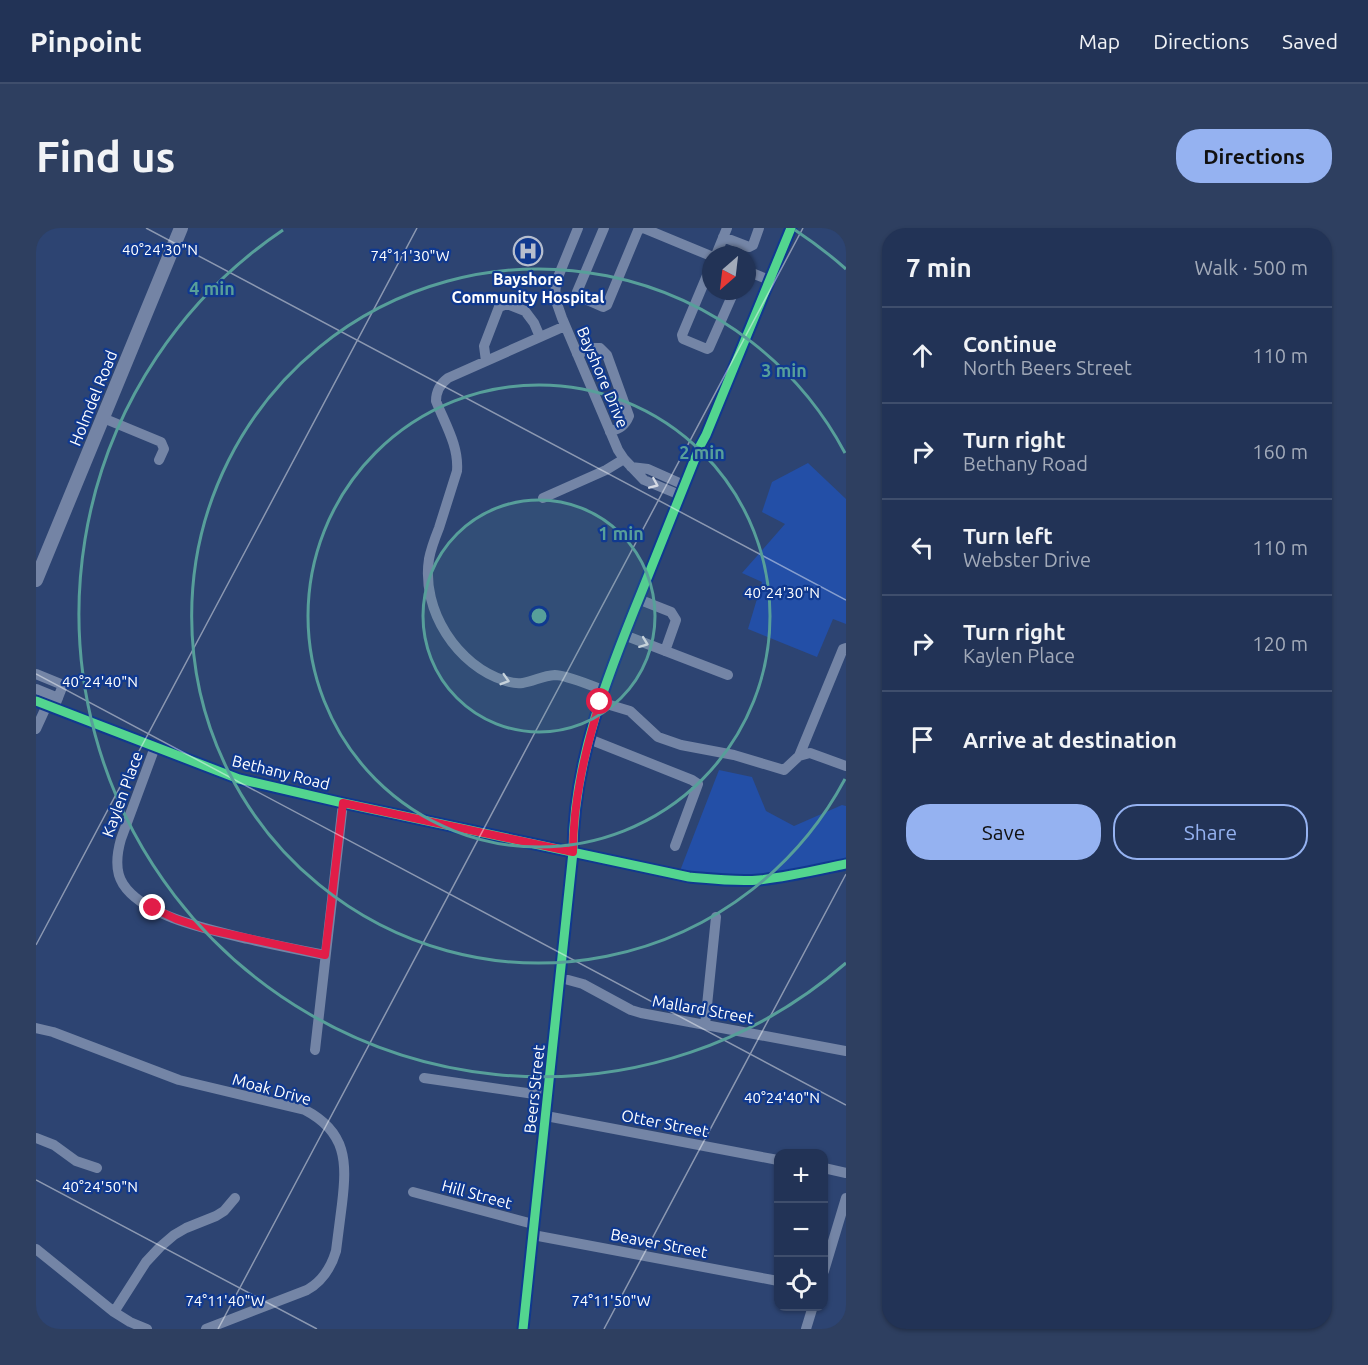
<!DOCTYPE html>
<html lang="en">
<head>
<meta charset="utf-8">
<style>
  :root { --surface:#223356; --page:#2e3f60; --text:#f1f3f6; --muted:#a2aab9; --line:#3f4e6c; --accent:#95b2f1 }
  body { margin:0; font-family:Ubuntu,sans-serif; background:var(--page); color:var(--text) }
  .controls { position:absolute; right:18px; bottom:18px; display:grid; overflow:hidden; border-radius:12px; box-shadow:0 2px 4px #0004 }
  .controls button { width:54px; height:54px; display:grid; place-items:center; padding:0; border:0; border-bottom:2px solid var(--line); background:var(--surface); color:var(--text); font:30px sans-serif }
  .compass { position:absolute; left:666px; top:18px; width:54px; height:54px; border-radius:50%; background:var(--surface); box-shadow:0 2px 4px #0004; rotate:208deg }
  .stop { position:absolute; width:18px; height:18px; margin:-14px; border:4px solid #e11d48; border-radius:50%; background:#fff }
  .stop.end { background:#e11d48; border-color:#fff; box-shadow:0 2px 6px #0008 }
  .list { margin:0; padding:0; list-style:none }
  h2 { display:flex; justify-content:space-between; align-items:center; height:78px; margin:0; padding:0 24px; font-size:26px }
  h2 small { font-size:20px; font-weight:400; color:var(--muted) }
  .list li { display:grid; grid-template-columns:39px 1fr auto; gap:18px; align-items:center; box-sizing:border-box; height:96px; padding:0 24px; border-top:2px solid var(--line) }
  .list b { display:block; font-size:22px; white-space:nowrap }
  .list p { margin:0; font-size:20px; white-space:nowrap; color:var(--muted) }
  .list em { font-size:20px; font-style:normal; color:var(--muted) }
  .actions { display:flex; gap:12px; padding:18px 24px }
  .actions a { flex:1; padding:14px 0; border:2px solid var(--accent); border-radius:24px; text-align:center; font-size:21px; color:var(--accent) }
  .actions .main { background:var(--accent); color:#111 }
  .icon { flex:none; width:33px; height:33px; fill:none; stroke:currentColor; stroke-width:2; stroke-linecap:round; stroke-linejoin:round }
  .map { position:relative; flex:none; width:810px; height:1101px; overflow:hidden; border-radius:24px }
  header { display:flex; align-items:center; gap:36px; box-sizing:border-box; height:84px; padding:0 30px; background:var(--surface); border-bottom:2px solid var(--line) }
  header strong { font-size:28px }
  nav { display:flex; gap:33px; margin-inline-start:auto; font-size:21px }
  .intro { display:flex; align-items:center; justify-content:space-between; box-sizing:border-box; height:144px; padding:0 36px }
  h1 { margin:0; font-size:42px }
  .button { padding:15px 27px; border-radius:24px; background:var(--accent); color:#111; font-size:21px; font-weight:700 }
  main { display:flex; gap:36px; padding:0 36px }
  aside { flex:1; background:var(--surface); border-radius:24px; box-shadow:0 2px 4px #0004 }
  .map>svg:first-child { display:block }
  .green { fill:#234fa7 }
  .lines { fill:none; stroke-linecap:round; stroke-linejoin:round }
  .minor { stroke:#7485a6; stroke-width:10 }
  .major { stroke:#7484a5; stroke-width:14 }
  .cycleway-casing { stroke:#10398f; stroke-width:13 }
  .cycleway { stroke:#53d58f; stroke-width:9 }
  .oneway { stroke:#d5dae4 }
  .route { stroke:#e11d48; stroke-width:8 }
  .ticks { fill:none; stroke:#fff; stroke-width:1.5; stroke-opacity:0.45 }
  .ring { fill:none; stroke:#579f9a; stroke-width:3 }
  .labels { text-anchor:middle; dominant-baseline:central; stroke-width:4.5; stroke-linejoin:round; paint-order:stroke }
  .poi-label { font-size:16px; font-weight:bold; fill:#fff; stroke:#10398f }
  .street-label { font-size:16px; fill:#fff; stroke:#10398f }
  .ticks-label { font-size:15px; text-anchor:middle; fill:#fff; stroke:#10398f; stroke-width:4.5; stroke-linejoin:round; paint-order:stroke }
  .centre { fill:#579f9a; stroke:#10398f; stroke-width:3 }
  .ring-label { font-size:18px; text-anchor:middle; font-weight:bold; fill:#579f9a; stroke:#10398f; stroke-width:4.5; stroke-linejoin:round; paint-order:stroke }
</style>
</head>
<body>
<header>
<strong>Pinpoint</strong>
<nav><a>Map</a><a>Directions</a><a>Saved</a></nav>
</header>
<div class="intro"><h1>Find us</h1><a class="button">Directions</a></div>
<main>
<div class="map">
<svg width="810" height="1101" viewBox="0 0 810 1101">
  <rect width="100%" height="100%" fill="#2d4472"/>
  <path class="green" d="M 772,235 L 810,271 L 810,396 L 797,391 L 781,429 L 712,401 L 726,354 L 706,345 L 749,296 L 726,284 L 736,254 Z
    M 683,542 L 716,549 L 730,583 L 758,598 L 806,577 L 810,578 L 810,637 L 730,654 L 642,648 Z"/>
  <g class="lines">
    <path class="minor" d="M 542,0 L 520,54 L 519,70 L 526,90 L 582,222 L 588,231 L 608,252 L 644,267
      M 568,0 L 541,64 L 542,68 L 567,79 L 571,77 L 603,0
      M 607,0 L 675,28
      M 687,9 L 713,19 L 717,17 L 723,0
      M 680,27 L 691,0
      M 675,38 L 646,107 L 647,111 L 671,121 L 673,120 L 696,68 L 695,63
      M 711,43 L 733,52
      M 529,98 L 412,150 C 404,156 400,163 400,173 C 409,196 423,218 421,243 C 415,262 409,281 403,300 C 399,310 395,320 393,331 C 385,382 421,438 470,453 C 491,460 500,448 519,447 C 531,447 555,458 568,462
      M 541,126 L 556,120 L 564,120 L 571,127 L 593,188 C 589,198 584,200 574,204
      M 450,133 L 448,118 L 463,79 L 471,76 L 489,83 L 498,95 L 504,109
      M 67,190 L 125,214 L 128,221 L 123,232
      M 595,239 L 612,241 L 648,257
      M 507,270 L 570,242 L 588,231
      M 602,371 L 635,384 L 640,392 L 629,423
      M 588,407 L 692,447
      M 0,446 L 27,457 L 18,480
      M 0,461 L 22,470
      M 0,473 L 203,551 L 307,575 L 653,649 C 676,651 699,654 723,652 C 752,649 781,642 810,636
      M 564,474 L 594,483 L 622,509 L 645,517 L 698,527 L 748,542 L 763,528 L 807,421 L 810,420
      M 0,501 L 11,477
      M 553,511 L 656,552 L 662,556 L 639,618
      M 119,519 L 85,611 C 81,625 78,642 87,656 C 108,689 176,702 212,711 C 238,717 263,722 289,727
      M 763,528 L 774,525 L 810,538
      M 525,750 L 547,756 L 595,782 L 605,785 L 810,823
      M 669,797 L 680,689
      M 0,800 L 17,804 L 143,852 L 269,882 C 311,904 311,934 306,976 C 304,991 302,1007 300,1023 C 295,1040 287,1053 271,1062 L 170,1101
      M 279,822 L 307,575
      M 388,850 L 512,868
      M 510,888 L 742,932
      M 0,910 L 18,917 L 40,933 L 61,940
      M 788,940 L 810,945
      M 377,964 L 497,996
      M 497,1007 L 742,1053
      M 0,1021 L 78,1084 L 94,1094 L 111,1101
      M 788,1043 L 810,970
      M 78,1084 L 110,1034 L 124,1019 L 138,1007 L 150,1000 L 180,988 L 188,983 L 199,970
      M 487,1101 L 537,624 C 537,533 572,446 606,363 C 625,315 644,267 664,218 L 670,207 L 755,0
      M 770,1101 L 777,1078"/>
    <path class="major" d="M 0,352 L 145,0"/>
    <g class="cycleway-casing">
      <path id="cycleway" d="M 0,473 L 203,551 L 307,575 L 653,649 C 676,651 699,654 723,652 C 752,649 781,642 810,636
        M 487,1101 L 537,624 C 537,533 572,446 606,363 C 625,315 644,267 664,218 L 670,207 L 755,0"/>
    </g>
    <use href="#cycleway" class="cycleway"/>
  </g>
  <defs><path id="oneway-chevron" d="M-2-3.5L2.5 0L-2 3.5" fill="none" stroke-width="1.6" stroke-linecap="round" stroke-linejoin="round" transform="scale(1.5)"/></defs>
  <g class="oneway">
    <use href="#oneway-chevron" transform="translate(618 256) rotate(23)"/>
    <use href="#oneway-chevron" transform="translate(608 415) rotate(21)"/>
    <use href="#oneway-chevron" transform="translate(469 452) rotate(17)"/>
  </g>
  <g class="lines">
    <path class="route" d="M 117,680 L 140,691 L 170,701 L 289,727 L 307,575 L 537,624 C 537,573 549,523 564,474"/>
  </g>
  <path class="ticks" d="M 110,0 L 810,372M 0,446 L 810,877M 0,717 L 381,0M 0,952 L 281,1101M 182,1101 L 767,0M 568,1101 L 810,646"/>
  <circle cx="503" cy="388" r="116" fill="#579f9a" fill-opacity=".12"/>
  <g class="ring">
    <circle cx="503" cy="388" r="116"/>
    <circle cx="503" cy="388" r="231"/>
    <path d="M809 551A347 347 0 1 1 809 225"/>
    <path d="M810 735A463 463 0 1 1 247 2M759 2A463 463 0 0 1 810 41"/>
  </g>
  <defs>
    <g id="hospital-ring" transform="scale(1.5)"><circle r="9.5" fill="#10398f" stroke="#b6bece" stroke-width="1.5"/><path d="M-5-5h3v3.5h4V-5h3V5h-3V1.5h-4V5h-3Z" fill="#b6bece"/></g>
  </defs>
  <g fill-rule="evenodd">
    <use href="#hospital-ring" x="492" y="23"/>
  </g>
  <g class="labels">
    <g class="poi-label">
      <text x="492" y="51">Bayshore<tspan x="492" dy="18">Community Hospital</tspan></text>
    </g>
    <g class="street-label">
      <text transform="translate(567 149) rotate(67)">Bayshore Drive</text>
      <text transform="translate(57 170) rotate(-68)">Holmdel Road</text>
      <text transform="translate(245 544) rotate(14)">Bethany Road</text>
      <text transform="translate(86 566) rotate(-70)">Kaylen Place</text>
      <text transform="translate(667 781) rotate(10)">Mallard Street</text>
      <text transform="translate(236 861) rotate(15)">Moak Drive</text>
      <text transform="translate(498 861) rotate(-84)">Beers Street</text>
      <text transform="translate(629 895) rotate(11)">Otter Street</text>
      <text transform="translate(441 966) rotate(15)">Hill Street</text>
      <text transform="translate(623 1015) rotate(11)">Beaver Street</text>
    </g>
  </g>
  <g class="ticks-label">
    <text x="124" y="27">40°24'30"N</text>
    <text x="374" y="33">74°11'30"W</text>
    <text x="746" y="370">40°24'30"N</text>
    <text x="64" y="459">40°24'40"N</text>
    <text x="746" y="875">40°24'40"N</text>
    <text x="64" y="964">40°24'50"N</text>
    <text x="189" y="1078">74°11'40"W</text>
    <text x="575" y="1078">74°11'50"W</text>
  </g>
  <circle cx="503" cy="388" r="9" class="centre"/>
  <g class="ring-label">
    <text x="176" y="67">4 min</text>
    <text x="748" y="149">3 min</text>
    <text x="666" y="231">2 min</text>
    <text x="585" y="312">1 min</text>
  </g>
</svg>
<div class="controls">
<button>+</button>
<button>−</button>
<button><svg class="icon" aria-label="locate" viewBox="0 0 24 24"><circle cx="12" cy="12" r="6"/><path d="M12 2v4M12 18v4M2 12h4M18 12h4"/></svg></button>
</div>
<svg class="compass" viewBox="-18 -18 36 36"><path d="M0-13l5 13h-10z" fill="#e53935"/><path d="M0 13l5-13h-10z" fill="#a2aab9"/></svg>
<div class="stop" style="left:564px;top:474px"></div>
<div class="stop end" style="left:117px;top:680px"></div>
</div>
<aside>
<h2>7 min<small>Walk · 500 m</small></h2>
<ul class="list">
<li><svg class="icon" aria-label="ahead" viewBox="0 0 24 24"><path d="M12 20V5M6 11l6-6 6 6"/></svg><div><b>Continue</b><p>North Beers Street</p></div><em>110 m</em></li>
<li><svg class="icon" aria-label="right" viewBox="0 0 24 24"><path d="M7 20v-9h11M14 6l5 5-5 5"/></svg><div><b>Turn right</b><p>Bethany Road</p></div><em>160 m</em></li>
<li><svg class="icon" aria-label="left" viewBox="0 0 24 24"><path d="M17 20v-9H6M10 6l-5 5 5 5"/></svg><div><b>Turn left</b><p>Webster Drive</p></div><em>110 m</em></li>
<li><svg class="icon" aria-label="right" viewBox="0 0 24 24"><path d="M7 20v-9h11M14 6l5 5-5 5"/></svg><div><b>Turn right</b><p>Kaylen Place</p></div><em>120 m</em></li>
<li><svg class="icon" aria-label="arrive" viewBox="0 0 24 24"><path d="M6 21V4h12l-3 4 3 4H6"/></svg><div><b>Arrive at destination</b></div></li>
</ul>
<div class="actions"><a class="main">Save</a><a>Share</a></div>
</aside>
</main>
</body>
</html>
